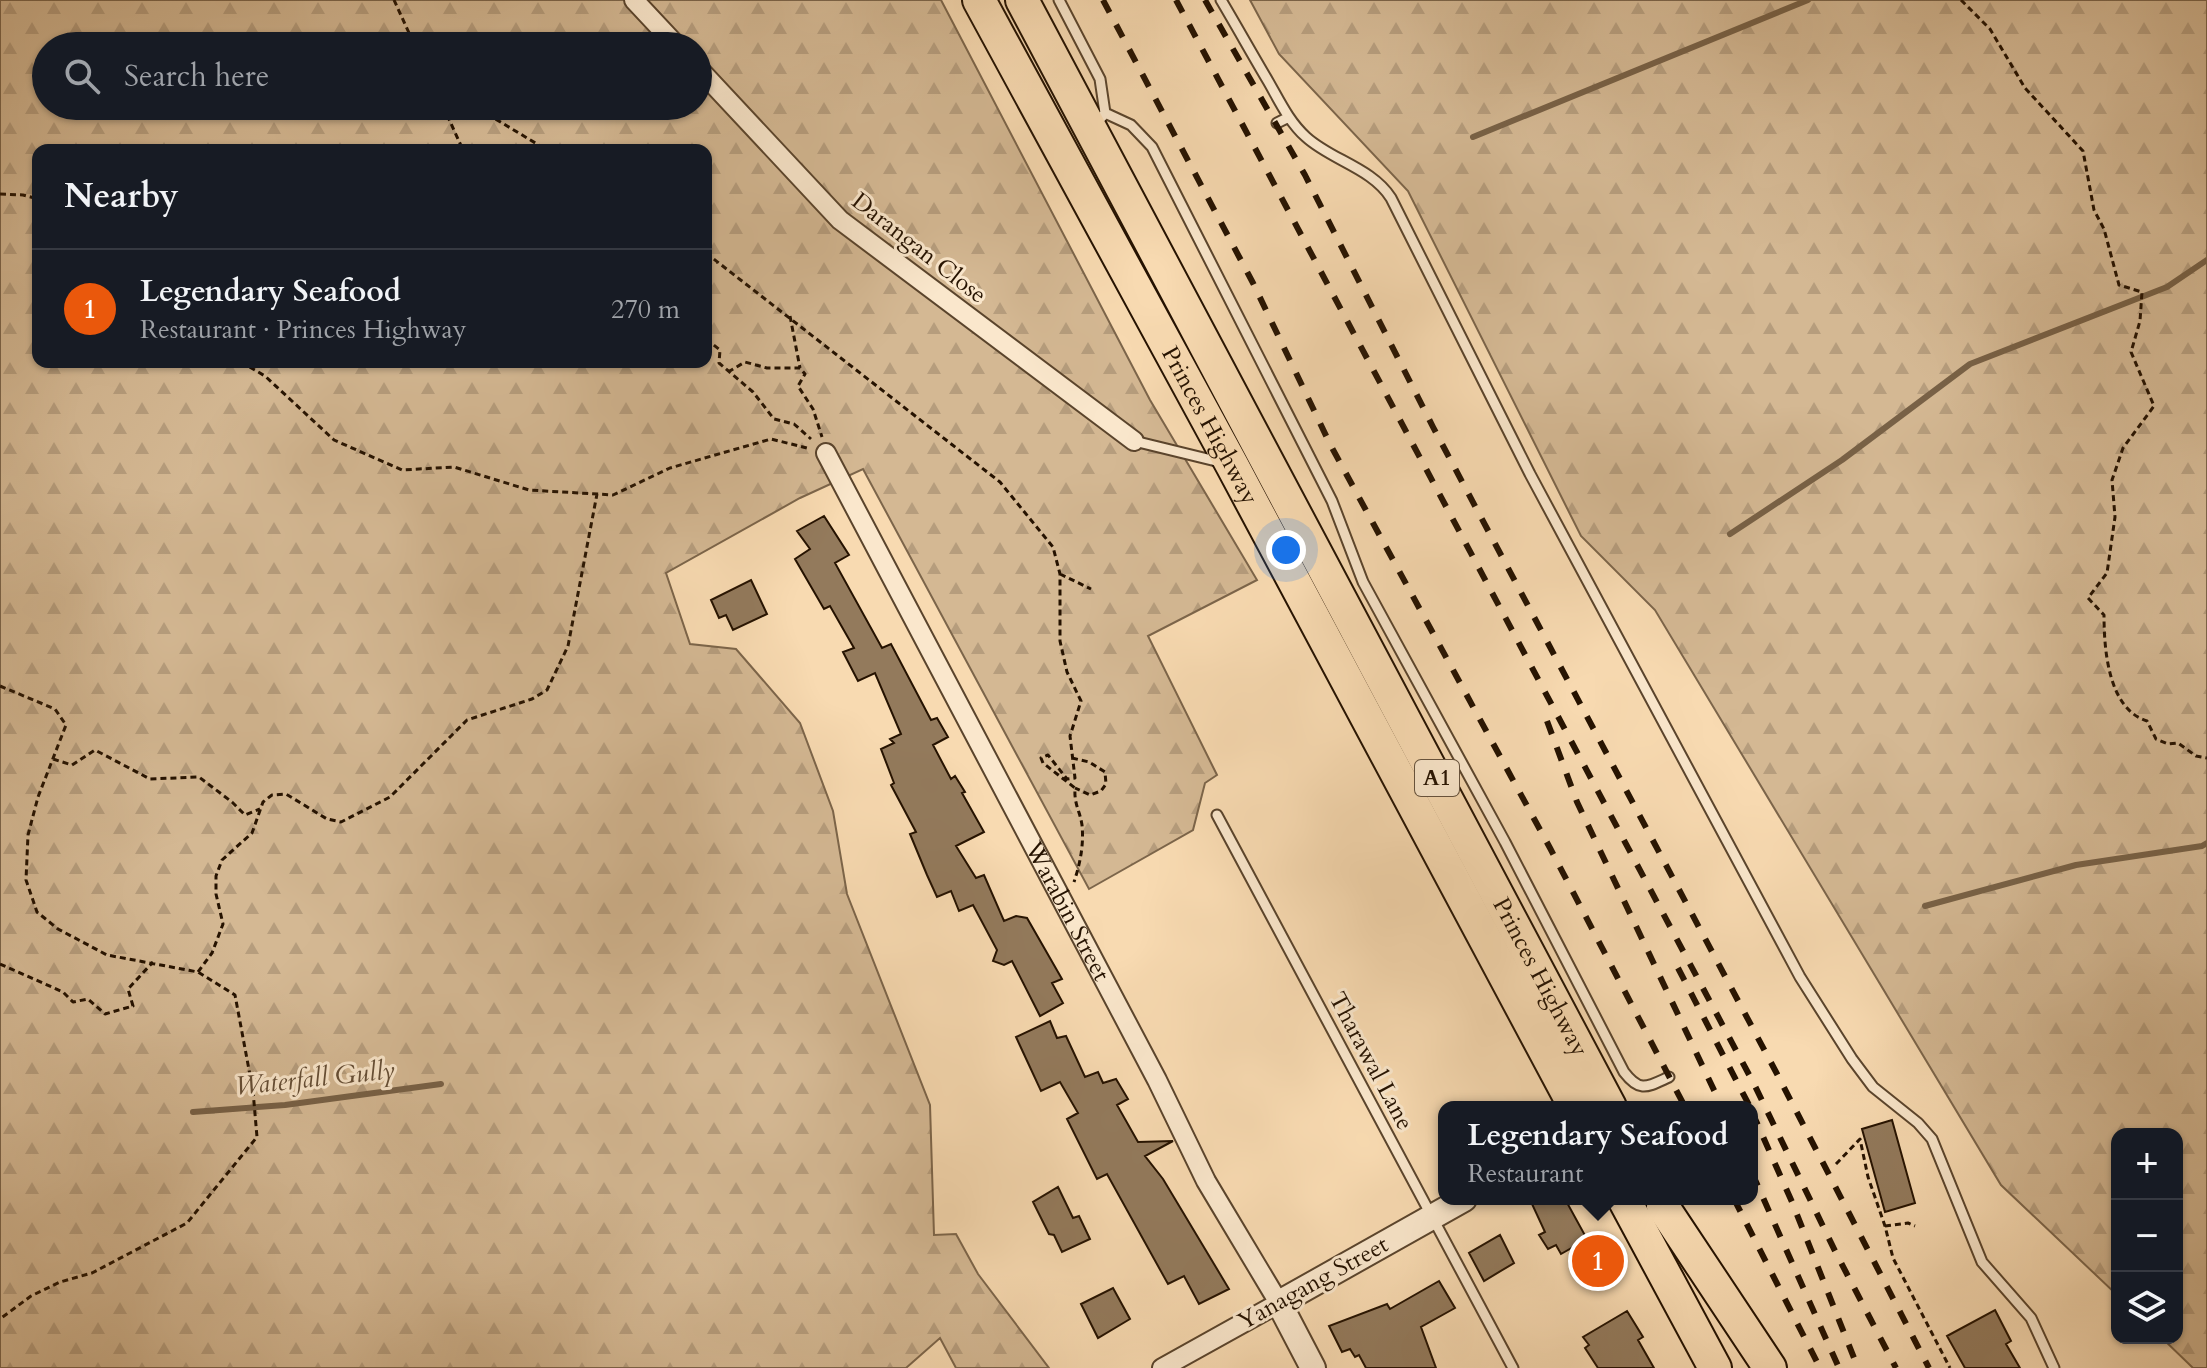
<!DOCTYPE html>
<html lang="en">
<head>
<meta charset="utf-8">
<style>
  :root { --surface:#171b24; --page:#242831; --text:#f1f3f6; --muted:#9ea1a6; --line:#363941; --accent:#ea580c }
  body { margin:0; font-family:Cardo,serif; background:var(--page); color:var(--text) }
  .controls { position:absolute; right:24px; bottom:24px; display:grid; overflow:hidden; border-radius:16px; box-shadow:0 2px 6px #0004 }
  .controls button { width:72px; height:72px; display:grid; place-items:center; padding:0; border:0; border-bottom:2px solid var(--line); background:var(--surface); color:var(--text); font:40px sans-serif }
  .you { position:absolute; left:1286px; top:550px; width:28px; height:28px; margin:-20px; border:6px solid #fff; border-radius:50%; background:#1a73e8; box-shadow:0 0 0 12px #1a73e833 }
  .badge { display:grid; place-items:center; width:52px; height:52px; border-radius:50%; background:var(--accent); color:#fff; font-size:26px; font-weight:700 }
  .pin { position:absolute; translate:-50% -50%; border:4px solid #fff; box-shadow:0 2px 8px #0006 }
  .popup { position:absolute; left:1438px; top:1101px; width:320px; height:104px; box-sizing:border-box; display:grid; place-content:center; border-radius:16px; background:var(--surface); filter:drop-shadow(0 2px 6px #0005); font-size:26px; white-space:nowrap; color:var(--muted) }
  .popup b { font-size:30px; color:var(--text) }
  .popup::after { content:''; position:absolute; left:50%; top:100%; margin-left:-16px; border:16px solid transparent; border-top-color:var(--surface) }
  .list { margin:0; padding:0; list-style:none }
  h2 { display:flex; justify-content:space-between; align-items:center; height:104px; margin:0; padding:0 32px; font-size:34px }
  h2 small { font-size:26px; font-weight:400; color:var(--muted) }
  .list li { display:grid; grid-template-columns:52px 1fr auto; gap:24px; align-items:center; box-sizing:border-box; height:120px; padding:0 32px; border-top:2px solid var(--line) }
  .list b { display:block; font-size:30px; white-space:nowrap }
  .list p { margin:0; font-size:26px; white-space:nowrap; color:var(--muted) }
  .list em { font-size:26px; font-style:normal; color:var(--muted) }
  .icon { flex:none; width:44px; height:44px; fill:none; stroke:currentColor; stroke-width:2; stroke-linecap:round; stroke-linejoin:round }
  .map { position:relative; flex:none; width:2207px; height:1368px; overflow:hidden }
  .search { position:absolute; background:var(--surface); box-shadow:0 2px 6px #0004; left:32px; top:32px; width:680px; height:88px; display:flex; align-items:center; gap:20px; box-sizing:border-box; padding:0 28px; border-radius:44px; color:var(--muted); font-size:30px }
  .panel { position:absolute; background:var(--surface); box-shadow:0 2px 6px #0004; left:32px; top:144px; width:680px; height:224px; border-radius:16px }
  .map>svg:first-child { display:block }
  .forest { fill:url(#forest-firs); stroke:#7c654a; stroke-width:2; fill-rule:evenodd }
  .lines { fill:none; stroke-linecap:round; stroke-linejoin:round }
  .stream { stroke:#786146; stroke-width:6 }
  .building { fill:#937a5c; stroke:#251200; stroke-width:2 }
  .service-casing { stroke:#5a442c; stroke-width:13 }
  .minor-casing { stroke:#5a442c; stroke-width:22 }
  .tertiary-casing { stroke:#5a442c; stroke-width:28 }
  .trunk-casing { stroke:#251200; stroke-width:36 }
  .path { stroke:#251200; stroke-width:3; stroke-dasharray:6 4; stroke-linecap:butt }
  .service { stroke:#fae7cc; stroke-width:9 }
  .minor { stroke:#fae7cc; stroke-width:18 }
  .tertiary { stroke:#fae7cc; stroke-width:24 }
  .trunk { stroke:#f8dab1; stroke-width:32 }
  .rail { stroke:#251200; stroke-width:6; stroke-dasharray:14 14; stroke-linecap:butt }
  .labels { text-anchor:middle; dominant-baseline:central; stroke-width:6; stroke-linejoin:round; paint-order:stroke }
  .shield { fill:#fae7cc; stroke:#65523d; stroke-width:2 }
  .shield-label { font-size:22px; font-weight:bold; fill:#251200 }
  .street-label { font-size:24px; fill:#251200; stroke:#fae7cc }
  .water-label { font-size:26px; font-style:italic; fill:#644d35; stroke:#fae7cc }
</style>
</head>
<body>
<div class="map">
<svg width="2207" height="1368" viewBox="0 0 2207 1368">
  <defs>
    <pattern id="forest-firs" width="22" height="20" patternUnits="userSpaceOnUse" patternTransform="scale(2)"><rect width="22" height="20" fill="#d4b893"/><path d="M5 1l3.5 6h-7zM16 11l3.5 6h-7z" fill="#b69d7d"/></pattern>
  </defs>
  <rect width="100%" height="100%" fill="#f8dab1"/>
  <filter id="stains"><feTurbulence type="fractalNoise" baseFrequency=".0025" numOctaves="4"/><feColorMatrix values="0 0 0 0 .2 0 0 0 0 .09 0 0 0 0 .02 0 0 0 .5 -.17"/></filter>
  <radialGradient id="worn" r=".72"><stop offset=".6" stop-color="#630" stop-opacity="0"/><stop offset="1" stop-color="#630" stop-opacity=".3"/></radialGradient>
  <path class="forest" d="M 0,0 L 941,0 L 1150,400 L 1257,580 L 1148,636 L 1217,775 L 1205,783 L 1193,830 L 1089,889 L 863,469 L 800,498 L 666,573 L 690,644 L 736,649 L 800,723 L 833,811 L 847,894 L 930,1105 L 934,1235 L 956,1234 L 978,1274 L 1049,1368 L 956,1368 L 940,1338 L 906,1368 L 0,1368 ZM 46,46 L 698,46 L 698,106 L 46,106 ZM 38,150 L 706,150 L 706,362 L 38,362 Z
    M 1250,0 L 2207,0 L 2207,1368 L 2193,1368 L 2162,1338 L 2177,1338 L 2177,1134 L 2117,1134 L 2117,1295 L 2001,1185 L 1655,610 L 1581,536 L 1408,191 L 1279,54 Z"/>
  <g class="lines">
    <path class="stream" d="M 1473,137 L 1808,0
      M 1730,534 L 1842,460 L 1970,364 L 2167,287 L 2207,260
      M 1925,906 L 2076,865 L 2202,846 L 2207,843
      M 193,1112 L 285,1105 L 441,1084"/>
  </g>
  <path class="building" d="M 824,516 L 849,555 L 835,563 L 882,648 L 891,644 L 931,720 L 937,718 L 948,737 L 933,745 L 951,779 L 955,776 L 965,792 L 962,793 L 984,832 L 956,846 L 976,878 L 984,875 L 1004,921 L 1016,916 L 1027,918 L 1062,979 L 1052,983 L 1063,1003 L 1040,1016 L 1012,961 L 1004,965 L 993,961 L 997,950 L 973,905 L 959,911 L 951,891 L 937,897 L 927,875 L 910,834 L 916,832 L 891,785 L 894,783 L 881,749 L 894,743 L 890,739 L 901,734 L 875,673 L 858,681 L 843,652 L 854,648 L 830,606 L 824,609 L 795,559 L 810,549 L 797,531 Z
    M 751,580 L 767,614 L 733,630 L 726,615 L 719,618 L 711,600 Z
    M 1050,1021 L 1057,1038 L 1066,1036 L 1085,1077 L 1098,1072 L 1103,1083 L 1116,1079 L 1128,1099 L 1117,1105 L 1138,1142 L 1173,1141 L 1145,1156 L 1163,1179 L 1229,1289 L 1199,1304 L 1184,1276 L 1168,1284 L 1107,1174 L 1097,1179 L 1067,1119 L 1078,1113 L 1060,1082 L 1041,1091 L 1016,1037 Z
    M 1892,1120 L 1915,1203 L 1885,1212 L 1862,1129 Z
    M 1058,1187 L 1073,1218 L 1079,1216 L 1090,1239 L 1062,1252 L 1054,1235 L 1049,1234 L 1033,1202 Z
    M 1541,1199 L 1565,1199 L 1587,1239 L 1561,1254 L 1556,1245 L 1548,1249 L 1539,1235 L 1545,1232 L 1532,1204 Z
    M 1500,1235 L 1514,1263 L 1484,1281 L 1469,1253 Z
    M 1439,1281 L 1455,1308 L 1421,1327 L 1436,1368 L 1366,1368 L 1359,1355 L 1355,1357 L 1350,1349 L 1342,1352 L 1329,1326 L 1387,1304 L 1390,1309 Z
    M 1113,1288 L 1130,1319 L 1098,1338 L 1081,1304 Z
    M 1995,1310 L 2011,1341 L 2006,1344 L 2020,1368 L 1965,1368 L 1947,1336 Z
    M 1627,1311 L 1643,1337 L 1638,1340 L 1654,1368 L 1598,1368 L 1585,1348 L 1589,1345 L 1583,1337 Z"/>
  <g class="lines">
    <g class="service-casing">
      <path id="service" d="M 1059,0 L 1100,79 L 1105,113 L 1102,117
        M 1221,0 C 1237,27 1252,54 1268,81 C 1279,100 1289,122 1306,137 C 1331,160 1372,168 1391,198 L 1530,474 L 1800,977 L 1852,1059 L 1873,1087 L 1918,1123 L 1932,1139 L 1982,1262 L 2031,1318 L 2054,1368
        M 1105,113 L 1131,125 L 1152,147 L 1332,501 L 1363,582 L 1505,842 L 1624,1072 C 1640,1093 1647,1087 1669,1077
        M 1277,123 L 1289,117
        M 1134,441 L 1220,462
        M 1217,815 L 1513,1368"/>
    </g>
    <g class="minor-casing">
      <g id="minor">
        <path d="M 634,0 L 677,46"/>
        <path d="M 698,68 L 840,220 L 1134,441"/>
        <path id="s1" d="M 826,453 L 1157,1080 L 1206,1181 L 1279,1303 L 1162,1368"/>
      </g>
    </g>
    <g class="tertiary-casing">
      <path id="tertiary" d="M 1313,1368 L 1279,1303 L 1464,1199"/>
    </g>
    <g class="trunk-casing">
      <g id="trunk">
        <path id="s2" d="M 979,0 L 1232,465 L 1575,1107"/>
        <path id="s3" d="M 1022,0 L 1610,1107"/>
        <path d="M 1624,1199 L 1715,1368"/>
        <path d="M 1663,1207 L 1770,1368"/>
      </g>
    </g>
    <path class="path" d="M 394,0 L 415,46
      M 1961,0 L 1990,29 L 2025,88 L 2083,151 L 2094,210 L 2104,229 L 2119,285 L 2142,292 L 2140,321 L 2131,352 L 2154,406 L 2123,448 L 2112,480 L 2115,517 L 2107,573 L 2088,598 L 2104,615 C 2104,649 2108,709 2147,721 L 2156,739 L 2168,744 L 2178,743 L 2196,756 L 2207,758
      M 443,106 L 463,150
      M 469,106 L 479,109 L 547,150
      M 0,194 L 23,195 L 38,199
      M 706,253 L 1000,482 L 1053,547 L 1060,574 L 1060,641 L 1067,672 L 1081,701 L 1070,736 L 1075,778 L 1067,779 L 1048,755 L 1041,758 L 1043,763 L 1075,788 C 1074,805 1080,811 1082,825 C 1084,845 1080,864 1074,882
      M 706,263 L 718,262
      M 790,316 L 800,368
      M 706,339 L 720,350 L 719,363 L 753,392 L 774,419 L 794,424 L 811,439
      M 241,362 L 265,376 L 334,440 L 402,470 L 454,467 L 529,490 L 613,495 L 670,468 L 771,439 L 807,448
      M 728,372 L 745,362 L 767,368 L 800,368 L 805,374 L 798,386 L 813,409 L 822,437
      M 1060,574 L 1091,589
      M 0,686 L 55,709 L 66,725 L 38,797 L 28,835 L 26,880 L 37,912 L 58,929 L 107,955 L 198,972 L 235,995 L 253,1091 L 257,1137 L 187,1223 L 92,1273 L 60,1282 L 31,1296 L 0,1319
      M 1072,758 L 1089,762 L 1105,772 L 1106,784 L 1101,791 L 1090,795 L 1075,788
      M 53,759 L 72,765 L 95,750 L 150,779 L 199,777 L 232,802 L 245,815 L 260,809
      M 0,964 L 63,992 L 73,1002 L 88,999 L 105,1014 L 133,1006 L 128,989 L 153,962
      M 198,972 L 212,953 L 223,924 L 216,894 L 216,876 L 222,860 L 252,833 L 263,802 L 272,795 L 286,794 L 327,819 L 341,822 L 390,797 L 467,720 L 532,699 L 547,690 L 568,646 L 597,494
      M 1836,1164 L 1860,1139 L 1868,1177 L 1885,1226 L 1893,1258 L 1950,1368
      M 1885,1226 L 1908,1223 L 1915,1226"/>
    <use href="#service" class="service"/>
    <use href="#minor" class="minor"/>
    <use href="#tertiary" class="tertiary"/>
    <use href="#trunk" class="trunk"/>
    <path class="rail" d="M 1103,0 L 1253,283 L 1331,446 L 1550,848 L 1685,1107
      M 1176,0 L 1754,1084 L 1836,1253 L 1896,1368
      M 1205,0 L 1305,175 L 1433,427 L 1776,1072 L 1929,1368
      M 1547,721 L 1577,802 L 1722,1107
      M 1678,968 L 1750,1107
      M 1752,1112 L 1792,1202 L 1858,1368
      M 1752,1173 L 1839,1368
      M 1734,1199 L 1820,1368"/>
  </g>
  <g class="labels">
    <rect class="shield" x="1415" y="760" width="44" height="36" rx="6"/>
    <g class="shield-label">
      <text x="1437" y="778">A1</text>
    </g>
    <g class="street-label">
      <text transform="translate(919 248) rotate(38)">Darangan Close</text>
      <text stroke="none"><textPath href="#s2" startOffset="484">Princes Highway</textPath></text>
      <text stroke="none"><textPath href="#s1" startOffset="518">Warabin Street</textPath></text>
      <text stroke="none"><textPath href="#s3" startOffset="1106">Princes Highway</textPath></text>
      <text transform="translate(1371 1061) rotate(62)">Tharawal Lane</text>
      <text transform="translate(1313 1283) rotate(-29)">Yanagang Street</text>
    </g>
    <g class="water-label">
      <text transform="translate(315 1078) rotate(-6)">Waterfall Gully</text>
    </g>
  </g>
  <rect width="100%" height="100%" filter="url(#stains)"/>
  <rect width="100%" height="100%" fill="url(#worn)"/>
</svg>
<div class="controls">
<button>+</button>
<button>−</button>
<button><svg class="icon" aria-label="layers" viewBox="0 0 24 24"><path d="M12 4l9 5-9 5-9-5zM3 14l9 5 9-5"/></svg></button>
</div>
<div class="you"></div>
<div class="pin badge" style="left:1598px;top:1261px">1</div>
<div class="popup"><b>Legendary Seafood</b>Restaurant</div>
<div class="search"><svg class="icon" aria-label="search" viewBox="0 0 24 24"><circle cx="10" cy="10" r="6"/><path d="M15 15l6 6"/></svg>Search here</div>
<section class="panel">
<h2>Nearby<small></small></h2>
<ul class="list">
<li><span class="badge">1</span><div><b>Legendary Seafood</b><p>Restaurant · Princes Highway</p></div><em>270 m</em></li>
</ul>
</section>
</div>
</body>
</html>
